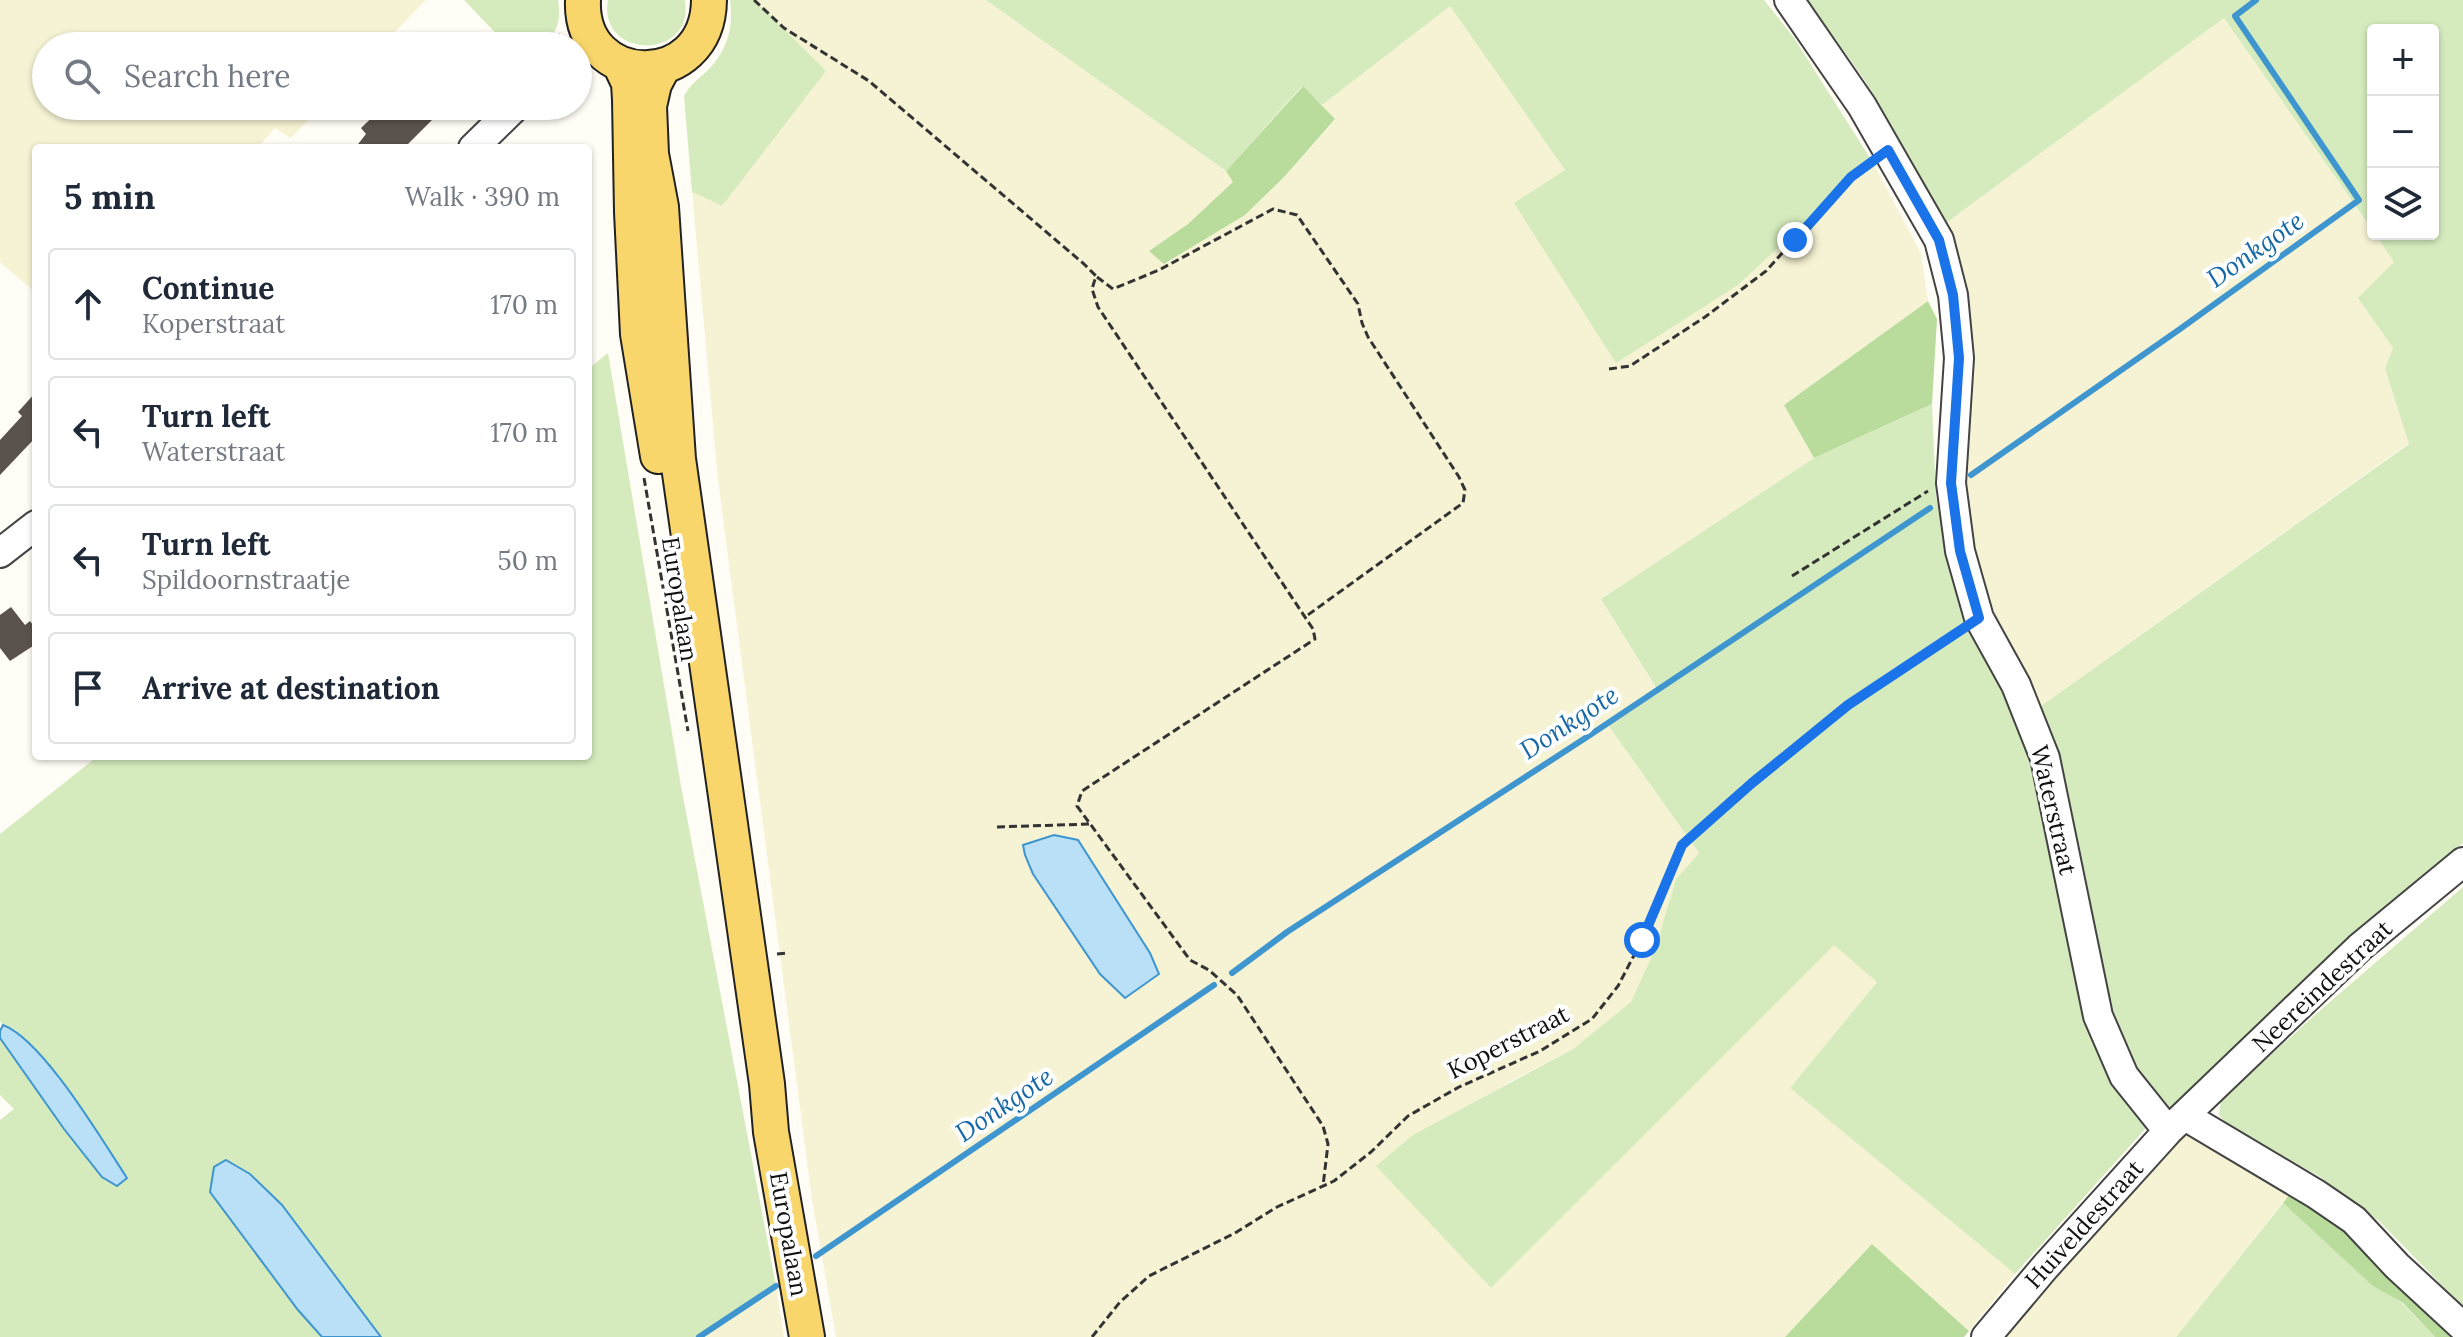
<!DOCTYPE html>
<html lang="en">
<head>
<meta charset="utf-8">
<style>
  :root { --surface:#fff; --page:#f6f6f7; --text:#1f2937; --muted:#747a83; --line:#e0e1e3 }
  body { margin:0; font-family:Lora,serif; background:var(--page); color:var(--text) }
  .controls { position:absolute; right:24px; top:24px; display:grid; overflow:hidden; border-radius:8px; box-shadow:0 2px 6px #0004 }
  .controls button { width:72px; height:72px; display:grid; place-items:center; padding:0; border:0; border-bottom:2px solid var(--line); background:var(--surface); color:var(--text); font:40px sans-serif }
  .stop { position:absolute; width:24px; height:24px; margin:-18px; border:6px solid #1a73e8; border-radius:50%; background:#fff }
  .stop.end { background:#1a73e8; border-color:#fff; box-shadow:0 2px 8px #0008 }
  .list { margin:0; padding:0; list-style:none }
  h2 { display:flex; justify-content:space-between; align-items:center; height:104px; margin:0; padding:0 32px; font-size:34px }
  h2 small { font-size:26px; font-weight:400; color:var(--muted) }
  .list li { display:grid; grid-template-columns:52px 1fr auto; gap:24px; align-items:center; box-sizing:border-box; height:112px; margin:0 16px 16px; padding:0 16px; border:2px solid var(--line); border-radius:8px }
  .list b { display:block; font-size:30px; white-space:nowrap }
  .list p { margin:0; font-size:26px; white-space:nowrap; color:var(--muted) }
  .list em { font-size:26px; font-style:normal; color:var(--muted) }
  .icon { flex:none; width:44px; height:44px; fill:none; stroke:currentColor; stroke-width:2; stroke-linecap:round; stroke-linejoin:round }
  .map { position:relative; flex:none; width:2463px; height:1337px; overflow:hidden }
  .search { position:absolute; background:var(--surface); box-shadow:0 2px 6px #0004; left:32px; top:32px; width:560px; height:88px; display:flex; align-items:center; gap:20px; box-sizing:border-box; padding:0 28px; border-radius:44px; color:var(--muted); font-size:30px }
  .panel { position:absolute; background:var(--surface); box-shadow:0 2px 6px #0004; left:32px; top:144px; width:560px; height:616px; border-radius:8px }
  .map>svg:first-child { display:block }
  .farmland { fill:#f6f3d4 }
  .green { fill:#d5ebbd }
  .forest { fill:#b9dc9c }
  .water { fill:#b9e0f7; stroke:#3f96cf; stroke-width:2 }
  .lines { fill:none; stroke-linecap:round; stroke-linejoin:round }
  .stream { stroke:#3f96cf; stroke-width:6 }
  .building { fill:#5a524d }
  .minor-casing { stroke:#444; stroke-width:32 }
  .major-casing { stroke:#222; stroke-width:38 }
  .path { stroke:#333; stroke-width:3; stroke-dasharray:8 4; stroke-linecap:butt }
  .minor { stroke:#fff; stroke-width:28 }
  .major { stroke:#f9d66b; stroke-width:34 }
  .route { stroke:#1a73e8; stroke-width:10 }
  .labels { text-anchor:middle; dominant-baseline:central; stroke-width:8; stroke-linejoin:round; paint-order:stroke }
  .street-label { font-size:24px; fill:#111; stroke:#fff }
  .water-label { font-size:26px; font-style:italic; fill:#1768a6; stroke:#fff }
</style>
</head>
<body>
<div class="map">
<svg width="2463" height="1337" viewBox="0 0 2463 1337">
  <rect width="100%" height="100%" fill="#fffdf5"/>
  <path class="farmland" d="M 0,0 L 426,0 L 381,46 L 46,46 L 46,106 L 322,106 L 291,138 L 275,128 L 257,148 L 36,148 L 36,293 L 0,262 Z
    M 755,0 L 986,0 L 1226,171 L 1234,182 L 1188,224 L 1150,250 L 1165,264 L 1245,215 L 1285,176 L 1335,120 L 1322,105 L 1450,5 L 1565,170 L 1515,203 L 1738,285 L 1872,161 L 1921,253 L 1928,301 L 1784,405 L 1814,458 L 1601,599 L 1658,692 L 1608,725 L 1699,853 L 1676,879 L 1655,949 L 1632,1002 L 1573,1049 L 1509,1082 L 1377,1166 L 1491,1288 L 1834,944 L 1877,982 L 1790,1088 L 2015,1274 L 1969,1331 L 1872,1244 L 1785,1337 L 836,1337 L 812,1200 L 718,480 L 692,192 L 722,206 L 825,71 Z
    M 2224,18 L 2394,262 L 2359,298 L 2393,348 L 2385,370 L 2409,443 L 2041,706 L 1991,611 L 1978,564 L 1966,501 L 1966,304 L 1946,223 Z
    M 2188,1130 L 2291,1192 L 2176,1337 L 2003,1337 L 2027,1307 Z
    M 776,1286 L 784,1337 L 699,1337 Z"/>
  <path class="green" d="M 464,0 L 558,0 C 561,20 558,32 544,46 L 508,46 Z
    M 608,0 L 685,0 C 695,62 597,59 608,0 Z
    M 730,0 L 755,0 L 826,71 L 722,206 L 692,192 L 684,96 C 690,85 697,80 706,72 C 727,52 734,28 730,0 Z
    M 986,0 L 1764,0 L 1794,38 L 1872,161 L 1738,285 L 1616,363 L 1514,203 L 1565,170 L 1450,6 L 1322,105 L 1302,86 L 1226,171 Z
    M 1807,0 L 2463,0 L 2463,843 L 2418,879 L 2169,1111 L 2137,1076 L 2120,1034 L 2096,950 L 2064,773 L 2041,706 L 2409,444 L 2385,369 L 2393,348 L 2358,298 L 2394,262 L 2375,234 L 2433,234 L 2433,30 L 2373,30 L 2373,231 L 2224,18 L 1946,223 L 1864,79 Z
    M 608,353 L 681,786 L 776,1286 L 699,1337 L 381,1337 L 353,1301 L 298,1310 L 322,1337 L 0,1337 L 0,1120 L 14,1109 L 0,1095 L 0,1038 L 64,1129 L 102,1177 L 117,1186 L 128,1177 L 16,1030 L 3,1025 L 0,1021 L 0,834 L 98,756 L 588,756 L 588,369 Z
    M 1932,404 L 1936,497 L 1958,596 L 1975,641 L 2020,725 L 2035,775 L 2078,994 L 2103,1066 L 2146,1128 L 2015,1274 L 1790,1088 L 1877,982 L 1834,945 L 1491,1288 L 1376,1166 L 1413,1135 L 1573,1049 L 1631,1002 L 1655,949 L 1676,879 L 1699,853 L 1608,725 L 1658,691 L 1601,599 L 1814,458 Z
    M 2463,887 L 2463,1307 L 2380,1222 L 2319,1176 L 2230,1128 L 2219,1115 L 2221,1100 L 2316,1014 Z
    M 2283,1203 L 2373,1285 L 2402,1303 L 2435,1337 L 2176,1337 Z"/>
  <path class="forest" d="M 1303,86 L 1335,119 L 1285,176 L 1245,215 L 1164,264 L 1149,251 L 1188,224 L 1233,182 L 1226,171 Z
    M 1928,301 L 1937,319 L 1932,404 L 1814,458 L 1784,405 Z
    M 2291,1192 L 2332,1218 L 2458,1337 L 2435,1337 L 2403,1303 L 2373,1286 L 2283,1203 Z
    M 1872,1244 L 1969,1331 L 1964,1337 L 1785,1337 Z"/>
  <path class="water" d="M 1054,835 L 1078,840 L 1150,953 L 1159,974 L 1125,998 L 1100,974 L 1033,874 L 1025,855 L 1023,845 Z
    M 3,1025 C 43,1040 102,1140 127,1178 L 117,1186 L 102,1177 L 64,1129 L 0,1038 L 0,1031 Z
    M 226,1160 L 250,1174 L 282,1205 L 381,1337 L 322,1337 L 298,1310 L 210,1192 L 214,1167 Z"/>
  <g class="lines">
    <path class="stream" d="M 1971,475 L 2180,329 L 2359,200 L 2235,16 L 2256,0
      M 1232,973 L 1287,932 L 1590,735 L 1930,508
      M 816,1256 L 1214,985
      M 699,1337 L 776,1286"/>
  </g>
  <path class="building" d="M 384,106 L 446,106 L 404,148 L 355,148 L 366,134 L 361,128 Z
    M 36,392 L 36,437 L 0,475 L 0,440 L 22,416 L 18,412 Z
    M 11,607 L 25,625 L 30,621 L 36,629 L 36,644 L 10,661 L 0,648 L 0,615 Z"/>
  <g class="lines">
    <g class="minor-casing">
      <path id="minor" d="M 1789,0 L 1862,106 L 1939,240 L 1953,295 L 1959,358 L 1951,483 L 1960,551 L 1979,618 L 2016,685 L 2045,758 L 2098,1016 L 2124,1076 L 2168,1131
        M 473,148 L 516,106
        M 0,553 L 36,525
        M 2185,1116 L 2316,1194 L 2354,1220 L 2397,1266 L 2463,1327
        M 1986,1337 L 2045,1267 L 2168,1131 L 2360,947 L 2463,862"/>
    </g>
    <g class="major-casing">
      <path id="major" d="M 583,0 C 579,89 708,93 709,0
        M 620,64 L 629,83 L 630,100 L 632,212 L 638,334 L 658,456
        M 663,67 L 654,84 L 649,106 L 651,154 L 661,207 L 678,459 L 767,1084 L 771,1132 L 807,1337"/>
    </g>
    <path class="path" d="M 754,0 L 784,28 L 869,81 L 1084,264 L 1096,276 L 1092,289 L 1098,307 L 1313,629 L 1315,639 L 1082,791 L 1077,806 L 1190,960 L 1209,970 L 1237,995 L 1323,1126 L 1328,1144 L 1323,1186
      M 553,46 L 560,34
      M 1097,277 L 1113,289 L 1159,270 L 1273,209 L 1297,215 L 1358,304 L 1362,323 L 1368,337 L 1459,477 L 1465,490 L 1463,503 L 1305,617
      M 1609,369 L 1630,366 L 1705,317 L 1766,271 L 1851,177 L 1869,164
      M 644,478 L 688,731
      M 1792,576 L 1928,491
      M 997,827 L 1089,824
      M 777,954 L 789,953
      M 1092,1337 L 1120,1302 L 1149,1276 L 1235,1233 L 1277,1207 L 1334,1181 L 1371,1152 L 1408,1116 L 1459,1087 L 1540,1051 L 1592,1019 L 1618,986 L 1642,940 L 1682,845 L 1752,783 L 1848,705 L 1959,631"/>
    <use href="#minor" class="minor"/>
    <use href="#major" class="major"/>
  </g>
  <g class="lines">
    <path class="route" d="M 1642,940 L 1682,845 L 1752,783 L 1848,705 L 1979,618 L 1960,551 L 1951,483 L 1959,358 L 1953,295 L 1939,240 L 1888,150 L 1851,177 L 1795,240"/>
  </g>
  <g class="labels">
    <g class="street-label">
      <text transform="translate(680 599) rotate(81)">Europalaan</text>
      <text transform="translate(2054 810) rotate(77)">Waterstraat</text>
      <text transform="translate(2322 986) rotate(-43)">Neereindestraat</text>
      <text transform="translate(1508 1042) rotate(-27)">Koperstraat</text>
      <text transform="translate(2084 1224) rotate(-48)">Huiveldestraat</text>
      <text transform="translate(789 1234) rotate(80)">Europalaan</text>
    </g>
    <g class="water-label">
      <text transform="translate(2255 249) rotate(-35)">Donkgote</text>
      <text transform="translate(1569 722) rotate(-33)">Donkgote</text>
      <text transform="translate(1004 1104) rotate(-34)">Donkgote</text>
    </g>
  </g>
</svg>
<div class="controls">
<button>+</button>
<button>−</button>
<button><svg class="icon" aria-label="layers" viewBox="0 0 24 24"><path d="M12 4l9 5-9 5-9-5zM3 14l9 5 9-5"/></svg></button>
</div>
<div class="stop" style="left:1642px;top:940px"></div>
<div class="stop end" style="left:1795px;top:240px"></div>
<div class="search"><svg class="icon" aria-label="search" viewBox="0 0 24 24"><circle cx="10" cy="10" r="6"/><path d="M15 15l6 6"/></svg>Search here</div>
<section class="panel">
<h2>5 min<small>Walk · 390 m</small></h2>
<ul class="list">
<li><svg class="icon" aria-label="ahead" viewBox="0 0 24 24"><path d="M12 20V5M6 11l6-6 6 6"/></svg><div><b>Continue</b><p>Koperstraat</p></div><em>170 m</em></li>
<li><svg class="icon" aria-label="left" viewBox="0 0 24 24"><path d="M17 20v-9H6M10 6l-5 5 5 5"/></svg><div><b>Turn left</b><p>Waterstraat</p></div><em>170 m</em></li>
<li><svg class="icon" aria-label="left" viewBox="0 0 24 24"><path d="M17 20v-9H6M10 6l-5 5 5 5"/></svg><div><b>Turn left</b><p>Spildoornstraatje</p></div><em>50 m</em></li>
<li><svg class="icon" aria-label="arrive" viewBox="0 0 24 24"><path d="M6 21V4h12l-3 4 3 4H6"/></svg><div><b>Arrive at destination</b></div></li>
</ul>
</section>
</div>
</body>
</html>
